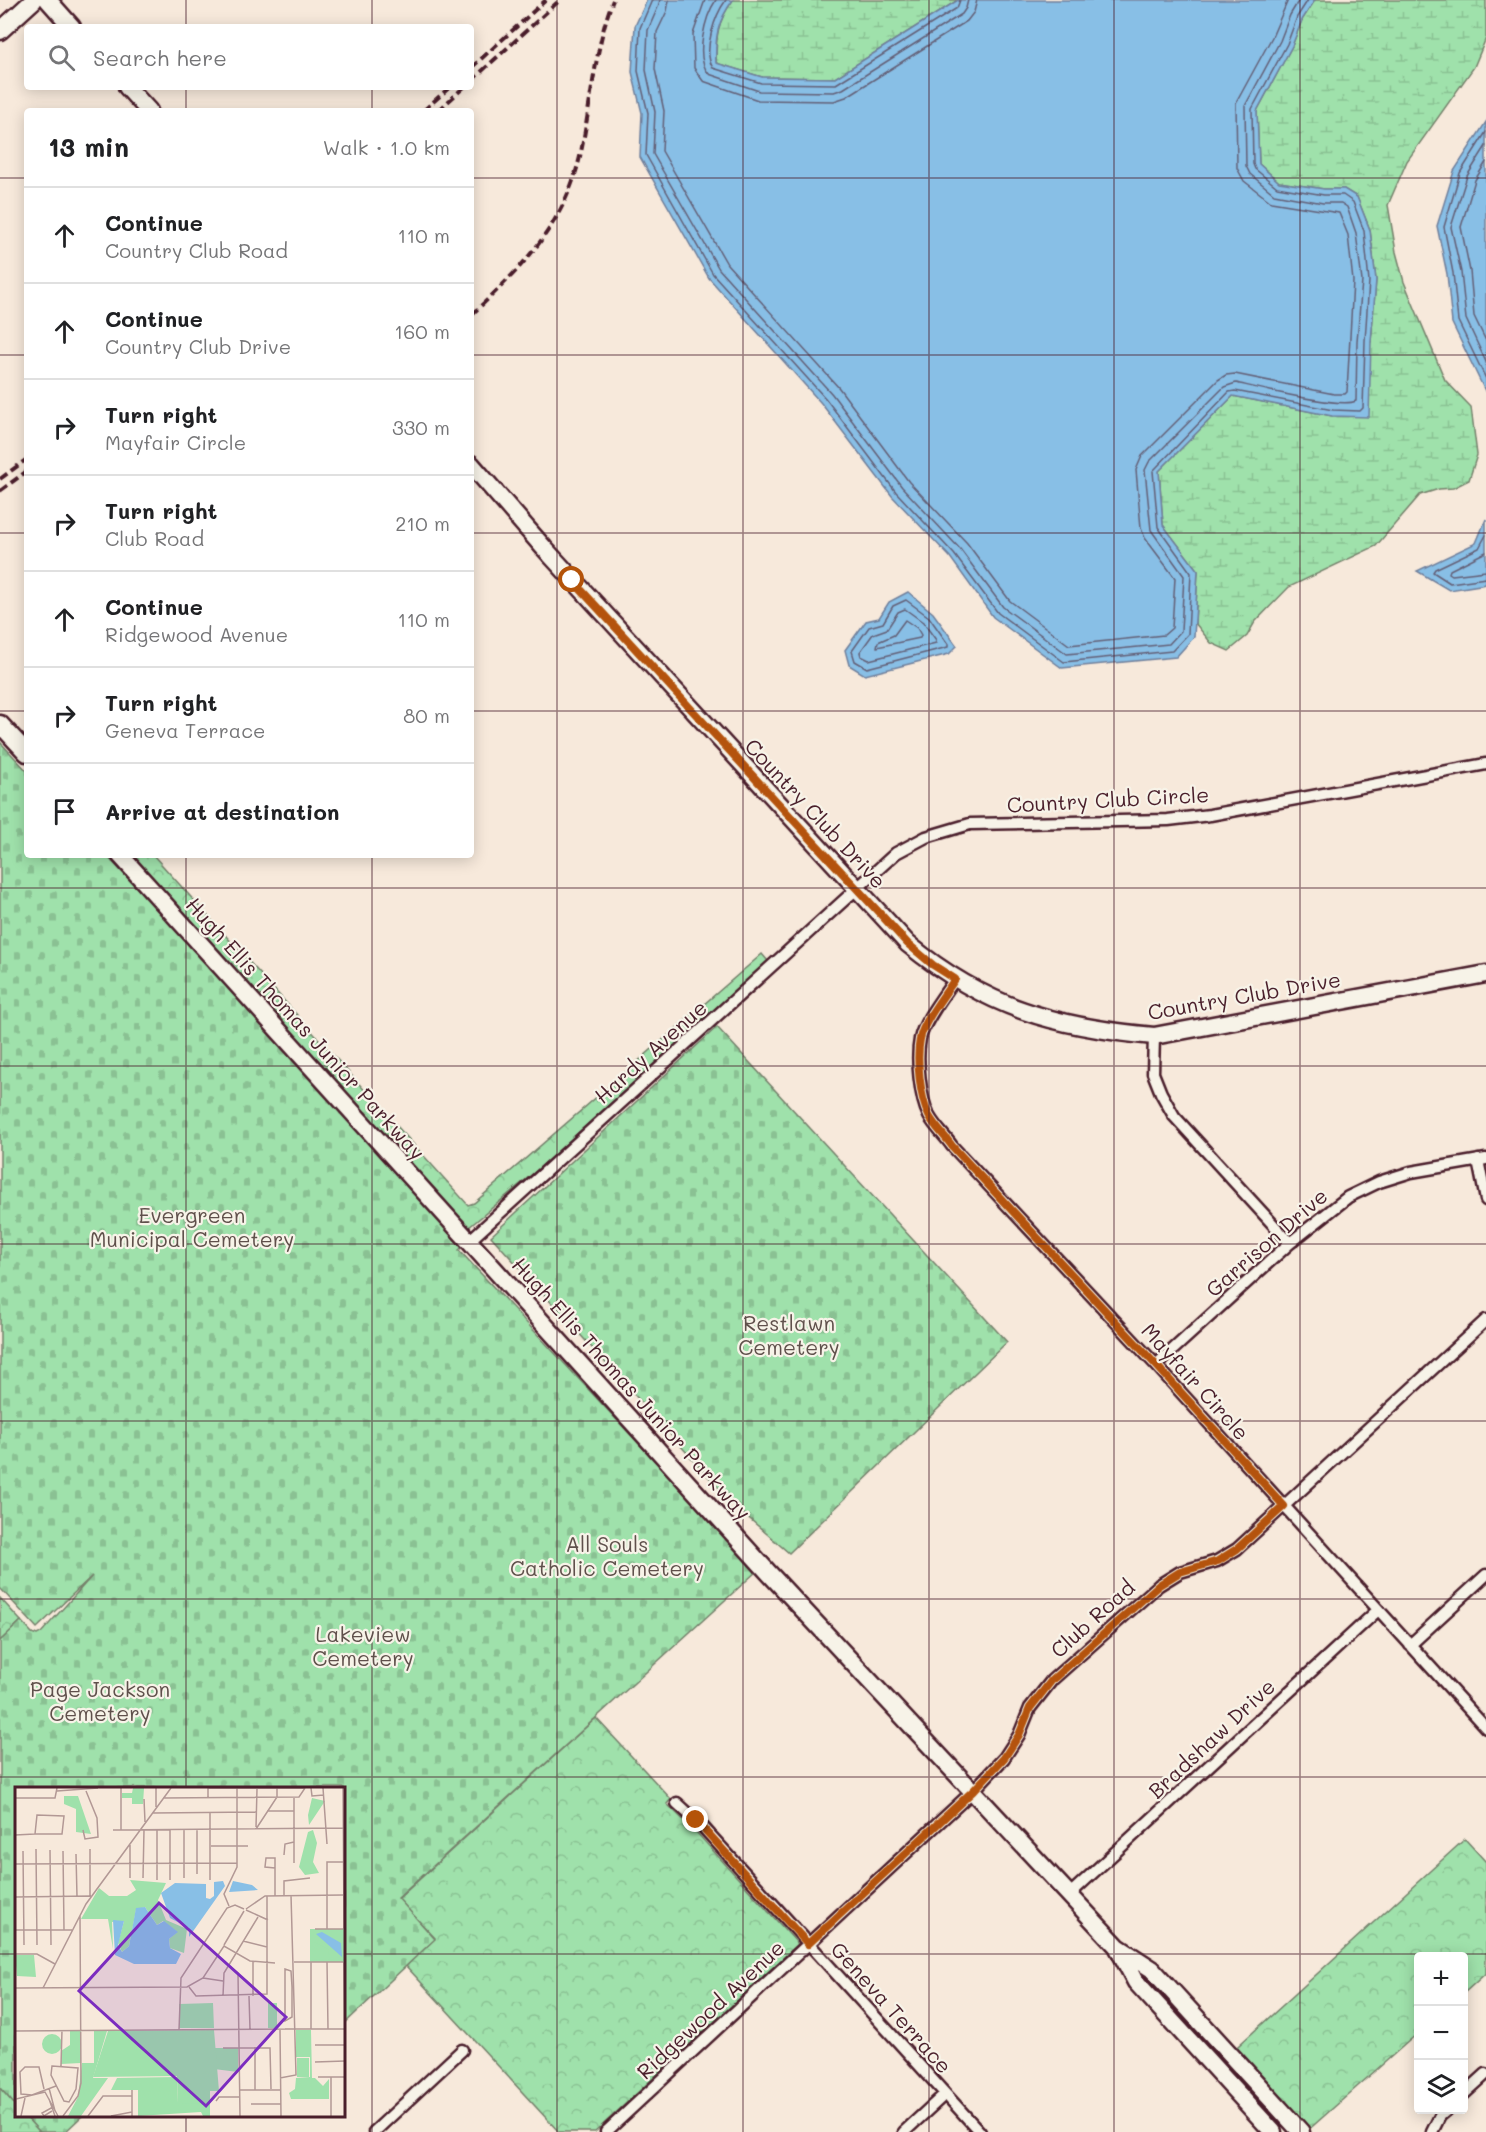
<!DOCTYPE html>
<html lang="en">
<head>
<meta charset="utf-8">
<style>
  :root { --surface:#fff; --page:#f6f6f6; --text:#202124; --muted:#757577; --line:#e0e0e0 }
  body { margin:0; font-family:Mali,sans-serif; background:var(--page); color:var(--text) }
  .controls { position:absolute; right:18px; bottom:18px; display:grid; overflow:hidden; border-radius:6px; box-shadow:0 3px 15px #0003 }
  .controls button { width:54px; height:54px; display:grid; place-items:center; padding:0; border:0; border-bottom:2px solid var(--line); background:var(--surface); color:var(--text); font:30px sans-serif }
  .stop { position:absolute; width:18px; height:18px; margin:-14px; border:4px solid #b45309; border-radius:50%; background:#fff }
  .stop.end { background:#b45309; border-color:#fff; box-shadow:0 2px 6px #0008 }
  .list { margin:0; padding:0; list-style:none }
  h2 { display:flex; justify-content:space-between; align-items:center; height:78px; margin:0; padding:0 24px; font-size:26px }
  h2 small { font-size:20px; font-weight:400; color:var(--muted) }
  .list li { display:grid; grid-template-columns:39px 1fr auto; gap:18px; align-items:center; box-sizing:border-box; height:96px; padding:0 24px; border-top:2px solid var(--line) }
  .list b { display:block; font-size:22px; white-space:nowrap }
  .list p { margin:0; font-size:20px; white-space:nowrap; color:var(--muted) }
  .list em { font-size:20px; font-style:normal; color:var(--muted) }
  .icon { flex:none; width:33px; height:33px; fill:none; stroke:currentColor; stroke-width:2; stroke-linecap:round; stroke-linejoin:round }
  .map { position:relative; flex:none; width:1486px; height:2132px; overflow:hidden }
  .search { position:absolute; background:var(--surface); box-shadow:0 3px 15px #0003; left:24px; top:24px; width:450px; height:66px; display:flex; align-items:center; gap:15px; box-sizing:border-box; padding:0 21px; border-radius:6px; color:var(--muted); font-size:22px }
  .panel { position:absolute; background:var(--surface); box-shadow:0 3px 15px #0003; left:24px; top:108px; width:450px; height:750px; border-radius:6px }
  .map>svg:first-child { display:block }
  .forest { fill:url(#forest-crowns); stroke:#74806b; stroke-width:1.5 }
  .wetland { fill:url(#wetland-marsh); stroke:#74806b; stroke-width:1.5 }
  .cemetery { fill:url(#cemetery-stones); stroke:#74806b; stroke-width:1.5 }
  .water { fill:#88bfe6; stroke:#6f7f9b; stroke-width:1.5 }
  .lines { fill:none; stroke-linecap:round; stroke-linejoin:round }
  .shore { stroke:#635f76; stroke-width:1.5 }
  .street-casing { stroke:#4a1f2b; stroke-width:15 }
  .secondary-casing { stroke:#4a1f2b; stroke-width:21 }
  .street { stroke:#f7f3e8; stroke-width:10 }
  .secondary { stroke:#f7f3e8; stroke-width:16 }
  .rail { stroke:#4a1f2b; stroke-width:4; stroke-dasharray:9 4.5; stroke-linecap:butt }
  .route { stroke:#b45309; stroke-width:8 }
  .grid { fill:none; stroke:#4a1f2b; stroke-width:1.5; stroke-opacity:0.55 }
  .labels { text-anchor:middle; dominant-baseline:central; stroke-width:4.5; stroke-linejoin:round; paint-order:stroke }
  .street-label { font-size:21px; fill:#4a1f2b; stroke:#f7f3e8 }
  .park-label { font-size:21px; fill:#5f504b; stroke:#f7f3e8 }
  .inset-road { fill:none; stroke:#b29895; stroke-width:1.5 }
  .view { fill:#7b2cbf; fill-opacity:0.15; stroke:#7b2cbf; stroke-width:3 }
  .inset-edge { fill:none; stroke:#4a1f2b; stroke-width:3 }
</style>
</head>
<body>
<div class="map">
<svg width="1486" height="2132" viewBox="0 0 1486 2132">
  <defs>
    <pattern id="forest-crowns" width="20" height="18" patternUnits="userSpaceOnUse" patternTransform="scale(1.5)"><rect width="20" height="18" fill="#9fe1ab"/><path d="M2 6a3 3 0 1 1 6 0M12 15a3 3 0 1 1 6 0" fill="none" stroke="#8ac193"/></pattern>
    <pattern id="wetland-marsh" width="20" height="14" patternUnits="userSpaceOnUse" patternTransform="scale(1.5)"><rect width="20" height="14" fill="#9fe1ab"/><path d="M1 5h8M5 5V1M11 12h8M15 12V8" fill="none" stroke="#8ac193"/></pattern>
    <pattern id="cemetery-stones" width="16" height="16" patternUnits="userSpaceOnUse" patternTransform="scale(1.5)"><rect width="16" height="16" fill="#9fe1ab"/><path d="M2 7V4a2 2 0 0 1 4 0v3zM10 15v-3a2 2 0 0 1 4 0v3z" fill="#8ac193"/></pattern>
  </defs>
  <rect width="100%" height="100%" fill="#f7e9db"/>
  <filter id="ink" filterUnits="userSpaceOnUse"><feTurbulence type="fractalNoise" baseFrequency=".0167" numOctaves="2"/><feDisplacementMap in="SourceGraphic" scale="12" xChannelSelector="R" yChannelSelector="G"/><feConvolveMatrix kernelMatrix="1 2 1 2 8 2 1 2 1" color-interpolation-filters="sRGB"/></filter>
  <g filter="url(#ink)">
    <path class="forest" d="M 130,855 L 153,855 L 468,1205 L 474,1203 L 762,954 L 768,961 L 536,1171 L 468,1228 Z
      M 0,1598 L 21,1621 L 0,1641 Z
      M 596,1718 L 671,1799 L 667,1804 L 696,1832 L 798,1944 L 595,2132 L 559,2132 L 406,1966 L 435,1938 L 398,1899 Z
      M 1465,1839 L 1486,1862 L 1486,1973 L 1464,1993 L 1464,1956 L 1418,1956 L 1418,2033 L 1306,2132 L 1227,2056 Z
      M 0,2088 L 16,2106 L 16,2116 L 25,2116 L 40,2132 L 0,2132 Z"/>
    <path class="wetland" d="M 733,0 L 958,0 L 835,78 L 762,77 L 716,63 C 716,36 717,22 733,0 Z
      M 1315,0 L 1486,0 L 1486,38 L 1474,67 L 1407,161 L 1388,205 L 1396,252 L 1404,282 L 1445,380 L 1471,407 L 1477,455 L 1469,480 L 1453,488 L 1439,489 L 1420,495 L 1376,546 L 1289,587 L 1255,622 L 1247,636 L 1229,651 L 1211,643 L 1195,623 L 1198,571 L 1163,525 L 1159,471 L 1233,396 L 1332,416 L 1371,342 L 1376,280 L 1370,230 L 1357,197 L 1344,189 L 1324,189 L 1279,182 L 1259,164 L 1257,111 L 1292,46 L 1302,20 Z"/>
    <path class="cemetery" d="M 0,742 L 27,771 L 27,855 L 106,855 L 469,1241 L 459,1250 L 757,1571 L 398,1898 L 435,1939 L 344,2024 L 344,1788 L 16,1788 L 16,2106 L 0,2088 L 0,1641 L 21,1621 L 32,1633 L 37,1635 L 41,1633 L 92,1576 L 37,1628 L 0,1588 Z
      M 717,1027 L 1007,1342 L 789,1553 L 735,1506 L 491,1236 Z
      M 25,2116 L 82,2116 L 65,2132 L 40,2132 Z"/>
    <path class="water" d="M 647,0 L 733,0 C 717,22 715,37 716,63 L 762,77 L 835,78 L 958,0 L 1315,0 L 1302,20 L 1292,46 L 1257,111 L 1259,164 L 1279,182 L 1324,189 L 1344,189 L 1357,197 L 1370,230 L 1376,280 L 1371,342 L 1369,417 L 1332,416 L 1233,396 L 1159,471 L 1163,525 L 1198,571 L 1194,637 L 1176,657 L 1062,668 L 993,617 L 950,557 L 892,496 L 821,403 L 709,278 L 640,157 L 642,113 L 632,72 L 635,26 Z
      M 1486,122 L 1486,393 L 1452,323 L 1447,274 L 1437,226 L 1454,171 Z
      M 1486,519 L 1486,584 L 1449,590 L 1417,571 L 1476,543 Z
      M 908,592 L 933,613 L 957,646 L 949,654 L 865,675 L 849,665 L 845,650 L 866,621 L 879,618 L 889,602 Z"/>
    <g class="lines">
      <path class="shore" d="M 652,0 L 640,28 L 638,71 L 648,113 L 646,155 L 713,274 L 826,399 L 896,492 L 954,554 L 998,613 L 1064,662 L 1172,651 L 1188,634 L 1191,573 L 1158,527 L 1153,471 L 1229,392 L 1235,391 L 1333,410 L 1360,411 L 1363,408 L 1365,341 L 1369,281 L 1364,231 L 1353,202 L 1343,195 L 1324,195 L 1277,187 L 1255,169 L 1253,164 L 1252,109 L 1287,44 L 1297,17 L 1308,0
        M 660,0 L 658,7 L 648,30 L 646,70 L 655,112 L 653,154 L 719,269 L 832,394 L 902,487 L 960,549 L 1003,607 L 1067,654 L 1169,644 L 1181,631 L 1184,576 L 1151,530 L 1145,470 L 1149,462 L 1224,387 L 1236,383 C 1258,388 1340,409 1356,401 L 1357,341 L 1362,281 L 1356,233 L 1347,207 L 1341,203 L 1323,203 L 1274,194 L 1250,174 L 1246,166 L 1245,106 L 1280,41 L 1290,15 L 1299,0
        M 669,0 L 667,11 L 657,32 L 655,69 L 664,111 L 662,151 L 727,264 L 839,388 L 909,482 L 967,543 L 1010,601 L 1069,645 L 1164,635 L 1172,628 L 1175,578 L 1145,538 L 1141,528 L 1136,470 L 1142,456 L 1218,380 L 1226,375 L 1235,374 L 1334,394 L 1345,394 L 1347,392 L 1353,281 L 1348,235 L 1339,213 L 1271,202 L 1244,181 L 1237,168 L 1236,103 L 1272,37 L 1288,0
        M 705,0 L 693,34 L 694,68 L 703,81 L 758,100 L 834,101 L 846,97 L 967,21 L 974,12 L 977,0
        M 716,0 C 705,16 694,58 709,74 L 759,91 L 834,92 L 843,89 L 962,14 L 966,8 L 968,0
        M 726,0 C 715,15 702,51 713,68 L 761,83 L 836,84 L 957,8 L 960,0
        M 1486,132 L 1460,173 L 1444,227 L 1453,273 L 1458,321 L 1486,379
        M 1486,146 L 1467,176 L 1451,227 L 1461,272 L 1466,319 L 1486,362
        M 1486,162 L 1475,180 L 1461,227 L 1470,271 L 1474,316 L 1486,341
        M 1486,535 L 1479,548 L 1435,569 L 1433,572 L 1450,583 L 1486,578
        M 1486,552 L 1450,570 L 1449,573 L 1452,575 L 1486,571
        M 906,600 L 929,617 L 948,644 L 948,647 L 867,668 L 855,661 L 852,651 L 869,627 L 883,623 L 893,606 Z
        M 905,609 L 923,622 L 936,640 L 936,643 L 869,660 L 861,656 L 860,652 L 873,634 L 887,629 L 898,612 Z
        M 905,620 L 917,628 L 921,635 L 920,638 L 877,647 L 878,642 L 894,635 Z"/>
      <g class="street-casing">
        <path id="street" d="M 955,979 C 945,994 923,1022 920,1039 C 916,1059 920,1098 929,1116 C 935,1127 945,1136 952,1146 L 1156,1365 L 1486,1728
          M 1154,1036 L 1153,1073 L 1161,1093 L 1174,1116 L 1290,1243
          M 1478,1160 L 1486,1200
          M 469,1241 L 896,853 L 926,837 L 970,824 L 1168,820 L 1210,815 L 1486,764
          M 1156,1365 L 1290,1243 L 1348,1197 L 1379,1182 L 1411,1172 L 1486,1159
          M 1410,1645 L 1486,1575
          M 677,1803 L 702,1826 L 980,2132
          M 1070,1894 L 1378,1610
          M 1464,2094 L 1486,2074
          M 374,2132 L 462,2050
          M 606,2132 L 973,1791 L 1004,1758 L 1019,1735 L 1030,1708 L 1052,1680 L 1159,1585 L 1180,1572 L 1217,1561 L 1237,1549 L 1486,1320
          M 904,2132 L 945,2094
          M 1432,2132 L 1440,2116 L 1447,2110"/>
      </g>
      <g class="secondary-casing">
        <path id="secondary" d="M 48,0 L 72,27
          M 0,31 L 34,0
          M 127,87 L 149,111
          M 471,464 L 544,548 L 908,944 C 986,1008 1055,1027 1154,1036 L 1486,974
          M 0,724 L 27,753
          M 120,855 L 768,1572 L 1117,1946 L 1136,1982 L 1273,2132
          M 1118,1947 L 1152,1969 L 1301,2132"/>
      </g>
      <use href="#street" class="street"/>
      <use href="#secondary" class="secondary"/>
      <path class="rail" d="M 471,68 L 546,0
        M 471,81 L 560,0
        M 423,111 L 450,87
        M 438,111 L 464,87
        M 471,315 C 524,266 568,221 582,147 C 591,102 596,42 613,0
        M 0,479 L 27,459
        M 0,491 L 27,471"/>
    </g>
  </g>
  <g class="lines" filter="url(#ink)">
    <path class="route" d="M 572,580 L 908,944 L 933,965 L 955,979 C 945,994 923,1022 920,1039 C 916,1059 920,1098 929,1116 C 935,1127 945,1136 952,1146 L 1156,1365 L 1284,1506 L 1237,1549 L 1218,1561 L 1180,1572 L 1159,1585 L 1052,1680 L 1030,1708 L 1019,1735 L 1004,1758 L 973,1791 L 808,1944 L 696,1820"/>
  </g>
  <path class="grid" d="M 186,0 L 186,27M 372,0 L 372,27M 557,0 L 557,2132M 743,0 L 743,2132M 929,0 L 929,2132M 1114,0 L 1114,2132M 1300,0 L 1300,2132M 186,87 L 186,111M 372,87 L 372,111M 0,178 L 27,178M 471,178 L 1486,178M 0,355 L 27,355M 471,355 L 1486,355M 0,533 L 27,533M 471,533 L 1486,533M 0,711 L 27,711M 471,711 L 1486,711M 186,855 L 186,1788M 372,855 L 372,2132M 0,888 L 1486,888M 0,1066 L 1486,1066M 0,1244 L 1486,1244M 0,1421 L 1486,1421M 0,1599 L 1486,1599M 0,1777 L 1486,1777M 0,1954 L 16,1954M 344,1954 L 1486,1954M 186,2116 L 186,2132"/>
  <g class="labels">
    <g class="street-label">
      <text transform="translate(1108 799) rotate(-3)">Country Club Circle</text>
      <text transform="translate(816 813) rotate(47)">Country Club Drive</text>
      <text transform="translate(1244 995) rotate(-10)">Country Club Drive</text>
      <text transform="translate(306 1028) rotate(48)">Hugh Ellis Thomas Junior Parkway</text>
      <text transform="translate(650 1051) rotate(-42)">Hardy Avenue</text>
      <text transform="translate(1266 1242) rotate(-41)">Garrison Drive</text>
      <text transform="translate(1196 1381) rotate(48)">Mayfair Circle</text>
      <text transform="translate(632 1388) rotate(48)">Hugh Ellis Thomas Junior Parkway</text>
      <text transform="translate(1092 1618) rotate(-42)">Club Road</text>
      <text transform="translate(1211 1738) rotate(-43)">Bradshaw Drive</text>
      <text transform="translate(892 2007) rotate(48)">Geneva Terrace</text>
      <text transform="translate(710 2009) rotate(-43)">Ridgewood Avenue</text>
    </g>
    <g class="park-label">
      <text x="192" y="1214">Evergreen<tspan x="192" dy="24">Municipal Cemetery</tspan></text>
      <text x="789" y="1322">Restlawn<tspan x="789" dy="24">Cemetery</tspan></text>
      <text x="607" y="1543">All Souls<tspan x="607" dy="24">Catholic Cemetery</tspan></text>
      <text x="363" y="1633">Lakeview<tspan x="363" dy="24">Cemetery</tspan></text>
      <text x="100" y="1688">Page Jackson<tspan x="100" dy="24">Cemetery</tspan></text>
    </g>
  </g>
  <g transform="translate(15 1787)">
    <rect width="330" height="330" fill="#f7e9db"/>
    <path d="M 282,271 L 294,271 L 294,290 L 282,290 Z" fill="#9fe1ab"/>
    <path d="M 118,1 L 129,1 L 128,17 L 117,17 L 117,11 L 107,11 L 107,6 L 117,6 ZM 253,216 L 262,216 L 262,242 L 253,241 ZM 55,244 L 66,244 L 66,276 L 46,277 L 46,264 L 55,258 ZM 79,244 L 92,244 L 78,291 L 93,291 L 66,329 L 53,329 L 63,310 L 67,276 L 79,276 ZM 199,261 L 223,261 L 223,285 L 199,282 ZM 162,290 L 163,316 L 195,316 L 195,329 L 188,329 L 186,325 L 123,329 L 123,303 L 96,303 L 102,291 Z" fill="#9fe1ab"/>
    <path d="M 297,11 L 310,14 L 294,38 L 293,28 ZM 298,43 L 302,56 L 298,75 L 304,86 L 290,88 L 284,80 L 293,45 ZM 115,93 L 151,96 L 143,113 L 151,133 L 172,142 L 169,166 L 155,161 L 154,152 L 162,145 L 148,134 L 142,138 L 130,120 L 121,123 L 114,159 L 107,165 L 103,156 L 109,134 L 97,135 L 98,162 L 93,132 L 66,132 L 84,101 L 94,109 L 112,109 L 121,103 ZM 0,168 L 19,168 L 21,190 L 2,189 ZM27 257a10 10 0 1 1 20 0a10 10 0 1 1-20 0ZM 281,291 L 300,291 L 308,299 L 314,292 L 314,312 L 276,312 L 274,306 L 280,302 Z" fill="#9fe1ab"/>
    <path d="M 198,216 L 199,241 L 164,241 L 164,217 ZM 199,243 L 204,304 L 195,304 L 195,316 L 163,317 L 162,289 L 78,290 L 93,244 Z" fill="#9fe1ab"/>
    <path d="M 49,9 L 63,9 L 76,47 L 61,45 L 61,22 L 49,17 ZM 295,142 L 330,142 L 330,175 L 295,175 ZM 281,243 L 296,243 L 297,291 L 281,291 L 295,290 L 295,270 L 281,270 Z" fill="#9fe1ab"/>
    <path d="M 299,155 L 313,162 L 315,173 L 299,172 Z" fill="#9fe1ab"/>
    <path d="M 208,94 L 210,99 L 174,150 L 174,141 L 155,131 L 146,106 L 160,96 L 191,97 L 191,111 L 195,112 L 199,109 L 199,95 ZM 218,94 L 237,98 L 243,103 L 214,105 ZM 130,120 L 142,138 L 149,134 L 163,145 L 154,152 L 155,161 L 166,167 L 161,177 L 119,177 L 100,168 L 98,133 L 109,134 L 103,158 L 107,165 L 114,159 L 121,121 ZM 307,145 L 326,156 L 327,170 L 301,147 Z" fill="#88bfe6"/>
    <path class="inset-road" d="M 106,1 L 106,43M 141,1 L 141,20M 296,1 L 297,9 L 309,8M 308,1 L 312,57M 328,1 L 329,142M 42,4 L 83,1M 0,11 L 40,11 L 42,1M 148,11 L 284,10 L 290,1M 193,11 L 193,1 L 290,1M 129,12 L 130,35M 252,24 L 279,24M 138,26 L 241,25M 195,26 L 195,93M 241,40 L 242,2M 241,42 L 262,10 L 262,1M 68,43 L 70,52 L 83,50 L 82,31 L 71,4M 98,43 L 329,41M 142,43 L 142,93M 155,43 L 155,93M 169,43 L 169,91M 182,43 L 182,87M 0,48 L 20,47 L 47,47 L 49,29 L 22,28 L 20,47M 115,58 L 115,91M 196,59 L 233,59M 21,62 L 22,158M 75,62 L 75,110M 35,63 L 36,158M 8,64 L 9,158M 48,64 L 49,143M 61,67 L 62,110M 269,68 L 270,57 L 279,55M 279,76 L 279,10M 0,77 L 222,76M 260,81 L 250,80 L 251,71 L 260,71 L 260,109M 128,91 L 129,43M 269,108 L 269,94 L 295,91M 0,110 L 76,109M 214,119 L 209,107 L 222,80 L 222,1M 231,122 L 250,109 L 328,108M 231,123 L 253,133M 300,142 L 328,142M 312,142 L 312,75 L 330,75M 0,143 L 57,143M 228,154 L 252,160M 209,158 L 229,124M 0,167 L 22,167 L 40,177M 279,175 L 328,175M 296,175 L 296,242M 312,175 L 313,242M 329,175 L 330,242M 213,178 L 223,186 L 225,329M 270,182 L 276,184 L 277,200 L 277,230 L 270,234 ZM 188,191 L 208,194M 174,200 L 181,209 L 252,207 L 252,109M 0,201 L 172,200 L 188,191 L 209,159 L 235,174 L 260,176M 28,201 L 71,117 L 156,1M 208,209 L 209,186 L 243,130M 234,209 L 235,242M 238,209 L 238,175M 0,221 L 1,329M 270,242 L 330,242M 164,243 L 166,191 L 212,121 L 220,118 L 229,122M 265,243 L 266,329M 0,244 L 271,242M 300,258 L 330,258M 240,260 L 240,303M 208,261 L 255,261 L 256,302M 300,275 L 330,274M 37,279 L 63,281 L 61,302 L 54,315 L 49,314 L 36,288 ZM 46,279 L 47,243M 303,290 L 330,290M 316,290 L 316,329M 265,291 L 281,288 L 276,108M 34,301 L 40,324M 29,302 L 24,280 L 10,280 L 5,285 L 6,307 L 17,308 L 41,299M 224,303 L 265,303M 1,312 L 30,305 L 43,329M 34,312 L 40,329M 201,314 L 204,310 L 224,310M 236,317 L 266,317M 37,324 L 29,329 L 27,326 L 38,320M 6,329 L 10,311M 48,329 L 63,309 L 66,296 L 65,129M 73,329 L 88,309 L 117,309M 96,329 L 117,325M 117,329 L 117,303"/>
    <path class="view" d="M 144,116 L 271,230 L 191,319 L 64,204 Z"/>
    <rect width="330" height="330" class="inset-edge"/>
  </g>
</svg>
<div class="controls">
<button>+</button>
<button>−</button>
<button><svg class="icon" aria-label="layers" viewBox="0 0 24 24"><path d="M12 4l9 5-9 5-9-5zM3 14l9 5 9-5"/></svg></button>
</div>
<div class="stop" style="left:572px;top:580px"></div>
<div class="stop end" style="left:696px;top:1820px"></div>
<div class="search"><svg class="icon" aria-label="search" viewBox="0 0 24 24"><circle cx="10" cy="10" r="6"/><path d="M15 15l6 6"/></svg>Search here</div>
<section class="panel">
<h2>13 min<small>Walk · 1.0 km</small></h2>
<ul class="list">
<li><svg class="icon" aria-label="ahead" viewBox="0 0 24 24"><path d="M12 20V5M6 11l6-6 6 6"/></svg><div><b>Continue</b><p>Country Club Road</p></div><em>110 m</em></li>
<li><svg class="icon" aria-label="ahead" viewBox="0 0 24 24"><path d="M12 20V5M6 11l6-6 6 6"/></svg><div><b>Continue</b><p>Country Club Drive</p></div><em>160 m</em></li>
<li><svg class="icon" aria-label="right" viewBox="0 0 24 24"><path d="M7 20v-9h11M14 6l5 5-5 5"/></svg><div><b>Turn right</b><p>Mayfair Circle</p></div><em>330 m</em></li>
<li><svg class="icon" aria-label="right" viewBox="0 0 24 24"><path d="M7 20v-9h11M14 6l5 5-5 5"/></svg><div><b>Turn right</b><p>Club Road</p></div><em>210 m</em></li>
<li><svg class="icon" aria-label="ahead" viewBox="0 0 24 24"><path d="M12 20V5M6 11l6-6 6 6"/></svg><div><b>Continue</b><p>Ridgewood Avenue</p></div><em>110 m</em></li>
<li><svg class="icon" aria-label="right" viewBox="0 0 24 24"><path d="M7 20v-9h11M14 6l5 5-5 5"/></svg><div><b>Turn right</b><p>Geneva Terrace</p></div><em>80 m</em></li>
<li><svg class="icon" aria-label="arrive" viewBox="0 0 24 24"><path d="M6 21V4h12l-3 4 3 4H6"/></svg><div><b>Arrive at destination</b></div></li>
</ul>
</section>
</div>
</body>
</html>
